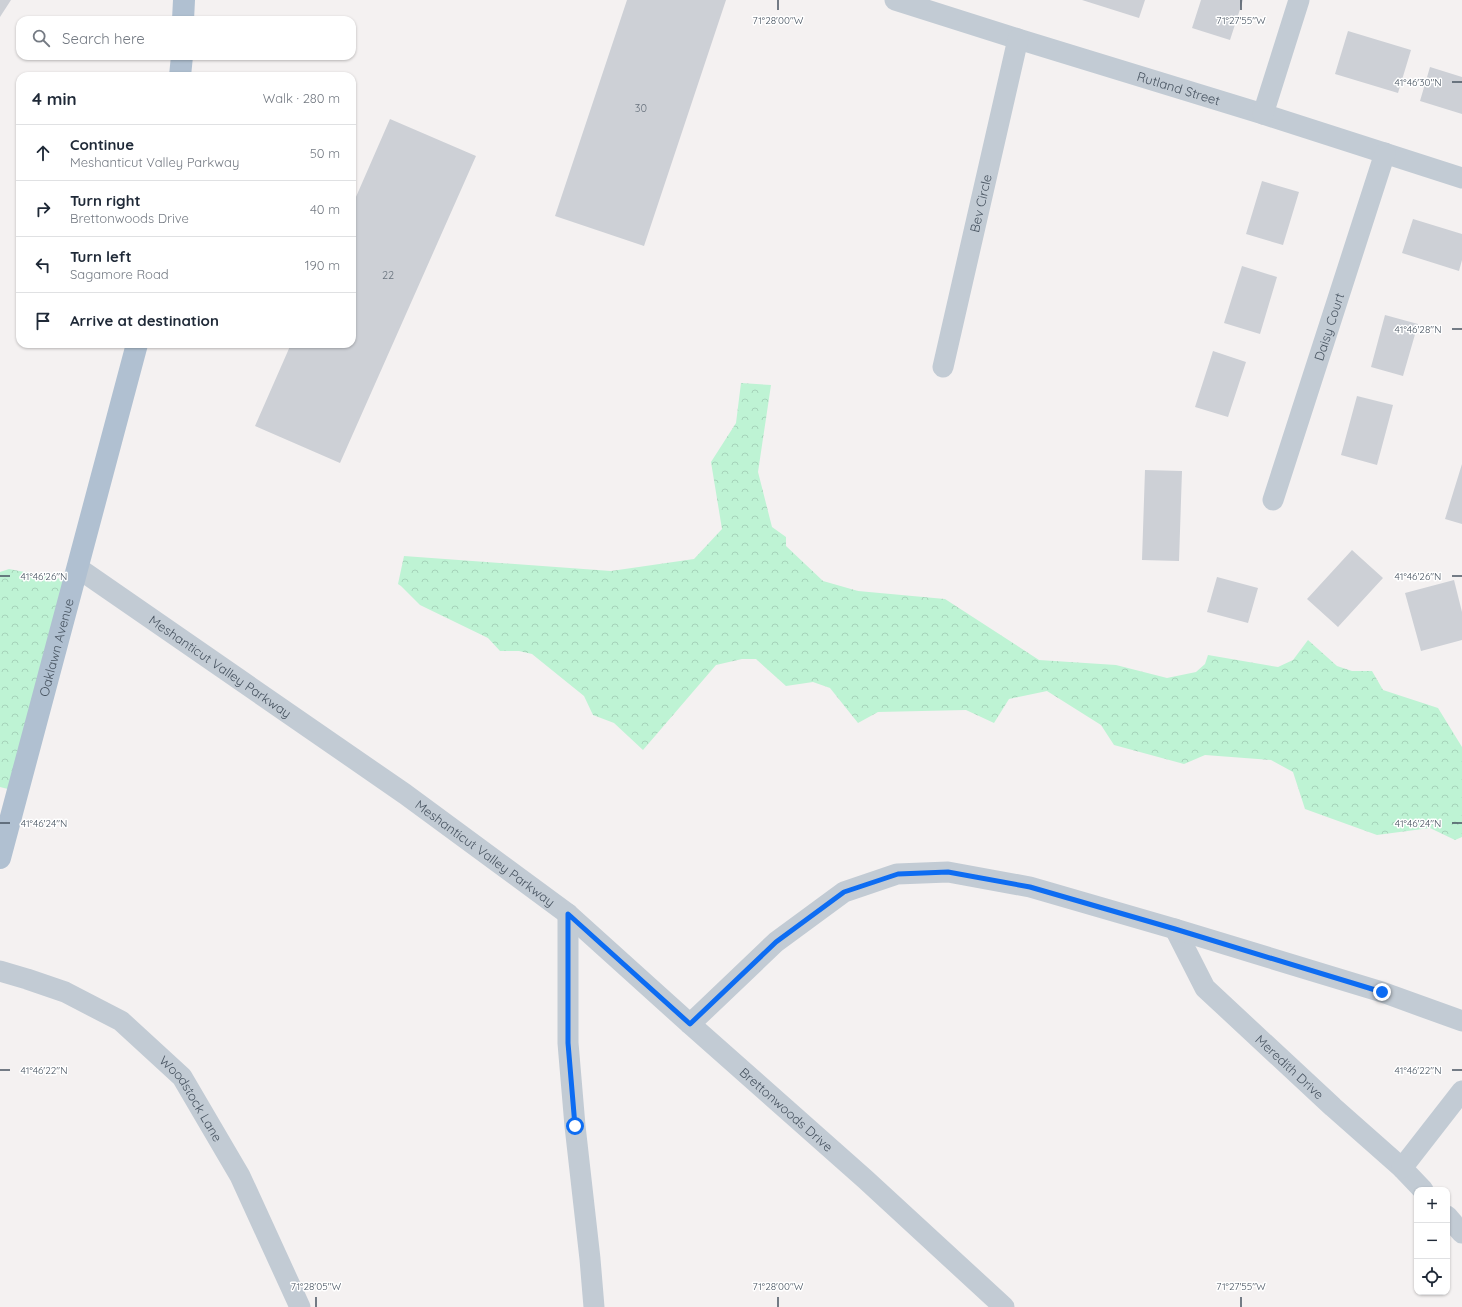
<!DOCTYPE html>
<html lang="en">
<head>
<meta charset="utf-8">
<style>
  :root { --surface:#fff; --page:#f6f6f7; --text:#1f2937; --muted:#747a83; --line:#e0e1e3 }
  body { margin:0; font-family:Quicksand,sans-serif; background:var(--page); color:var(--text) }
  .controls { position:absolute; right:12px; bottom:12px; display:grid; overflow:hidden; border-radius:8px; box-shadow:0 1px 3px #0004 }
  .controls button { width:36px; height:36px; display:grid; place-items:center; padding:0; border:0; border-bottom:1px solid var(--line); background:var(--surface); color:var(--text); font:20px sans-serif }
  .stop { position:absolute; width:12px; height:12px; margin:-9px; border:3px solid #0d6cf2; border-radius:50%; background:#fff }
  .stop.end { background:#0d6cf2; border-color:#fff; box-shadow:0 1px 4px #0008 }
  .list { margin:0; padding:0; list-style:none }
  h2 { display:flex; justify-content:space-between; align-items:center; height:52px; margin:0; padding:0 16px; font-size:17px }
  h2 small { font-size:13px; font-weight:400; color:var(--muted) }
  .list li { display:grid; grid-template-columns:26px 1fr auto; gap:12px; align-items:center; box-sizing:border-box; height:56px; padding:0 16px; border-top:1px solid var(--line) }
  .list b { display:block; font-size:15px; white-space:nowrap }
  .list p { margin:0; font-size:13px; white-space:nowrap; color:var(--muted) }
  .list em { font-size:13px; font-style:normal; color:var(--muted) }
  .icon { flex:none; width:22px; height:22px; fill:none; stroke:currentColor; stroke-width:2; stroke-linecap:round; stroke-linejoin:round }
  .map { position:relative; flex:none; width:1462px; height:1307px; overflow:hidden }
  .search { position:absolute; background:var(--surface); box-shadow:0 1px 3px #0004; left:16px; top:16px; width:340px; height:44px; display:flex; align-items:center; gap:10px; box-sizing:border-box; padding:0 14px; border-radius:12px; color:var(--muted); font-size:15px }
  .panel { position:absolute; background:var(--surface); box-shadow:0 1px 3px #0004; left:16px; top:72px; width:340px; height:276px; border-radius:12px }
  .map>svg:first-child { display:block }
  .forest { fill:url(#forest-crowns) }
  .building { fill:#cdd0d6 }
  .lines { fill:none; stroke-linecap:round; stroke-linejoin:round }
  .street { stroke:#c2cbd4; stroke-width:21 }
  .primary { stroke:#b0c0d1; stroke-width:22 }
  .route { stroke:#0d6cf2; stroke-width:5 }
  .ticks { fill:none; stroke:#485461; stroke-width:1.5 }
  .labels { text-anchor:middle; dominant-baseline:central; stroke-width:3; stroke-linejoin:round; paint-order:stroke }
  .number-label { font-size:11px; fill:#69737e }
  .street-label { font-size:13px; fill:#485461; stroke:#fff }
  .ticks-label { font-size:10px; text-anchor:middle; fill:#485461; stroke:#fff; stroke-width:3; stroke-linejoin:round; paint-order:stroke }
</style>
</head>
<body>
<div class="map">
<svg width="1462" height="1307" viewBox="0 0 1462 1307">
  <defs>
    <pattern id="forest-crowns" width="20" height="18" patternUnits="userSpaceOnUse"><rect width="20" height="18" fill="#bef3d4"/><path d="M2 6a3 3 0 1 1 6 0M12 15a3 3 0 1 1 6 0" fill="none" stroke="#a5d2b9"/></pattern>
  </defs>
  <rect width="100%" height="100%" fill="#f4f1f1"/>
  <path class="forest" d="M 741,383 L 771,385 L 758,472 L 772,527 L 786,537 L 786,546 L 823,581 L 858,591 L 945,599 L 1039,660 L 1116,665 L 1167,678 L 1196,672 L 1205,664 L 1208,655 L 1278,667 L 1293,660 L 1308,640 L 1337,666 L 1352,671 L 1372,671 L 1383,690 L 1438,708 L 1462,747 L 1462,837 L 1455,840 L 1430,828 L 1377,835 L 1305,809 L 1293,772 L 1271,760 L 1205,755 L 1184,764 L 1114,745 L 1101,725 L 1047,691 L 1009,699 L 994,723 L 966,710 L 878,712 L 858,723 L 830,688 L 813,682 L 786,686 L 756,659 L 742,659 L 716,665 L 643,750 L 614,723 L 593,715 L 584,696 L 532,654 L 519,651 L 500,651 L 488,638 L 420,605 L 401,586 L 398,584 L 404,556 L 611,571 L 694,559 L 722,529 L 711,462 L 736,423 Z
    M 9,569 L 72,581 L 16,791 L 0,787 L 0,572 Z"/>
  <path class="building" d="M 0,0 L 11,0 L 0,17 Z
    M 627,0 L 726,0 L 644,246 L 555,216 Z
    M 1082,0 L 1145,0 L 1139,18 Z
    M 1201,0 L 1243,0 L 1230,40 L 1192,28 Z
    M 1348,31 L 1411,50 L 1398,93 L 1335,74 Z
    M 1430,67 L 1462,77 L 1462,114 L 1420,101 Z
    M 390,119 L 476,156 L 340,463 L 255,426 L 291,344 L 352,344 L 352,206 Z
    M 1262,181 L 1299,192 L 1283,245 L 1246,234 Z
    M 1413,219 L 1462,234 L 1462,260 L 1459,271 L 1402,253 Z
    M 1242,266 L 1277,277 L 1260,334 L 1224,323 Z
    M 1385,315 L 1418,324 L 1403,376 L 1371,367 Z
    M 1213,351 L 1246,362 L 1228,417 L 1195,407 Z
    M 1357,396 L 1393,405 L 1377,465 L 1341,455 Z
    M 1462,464 L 1462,524 L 1445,519 Z
    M 1145,470 L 1182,471 L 1179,561 L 1142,560 Z
    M 1352,550 L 1383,578 L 1338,627 L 1307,599 Z
    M 1217,577 L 1258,588 L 1248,623 L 1207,612 Z
    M 1454,580 L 1462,612 L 1462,640 L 1421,651 L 1405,593 Z"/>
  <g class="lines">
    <g class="street">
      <path id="s1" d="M 895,0 L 1018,39 L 1263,114 L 1462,178"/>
      <path d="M 1263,114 L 1299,0"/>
      <path id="s2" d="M 943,367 L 1018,39"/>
      <path id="s3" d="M 1273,500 L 1385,153"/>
      <path id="s4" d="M 78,568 L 405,794 L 568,914 L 690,1024 L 865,1179 L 1004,1307"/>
      <path d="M 568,914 L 568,1043 L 575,1126 L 590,1259 L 594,1307"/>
      <path id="s5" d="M 1175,929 L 1205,988 L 1333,1107 L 1402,1168 L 1423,1190"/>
      <path id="s6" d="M 0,971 L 27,979 L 65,992 L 121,1021 L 182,1077 L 240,1176 L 300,1307"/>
      <path d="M 690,1024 L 776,942 L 844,892 L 897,874 L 948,872 L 1030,887 L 1175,929 L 1382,992 L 1462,1021"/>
      <path d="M 1402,1168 L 1462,1091"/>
      <path d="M 1447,1216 L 1462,1233"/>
    </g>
    <g class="primary">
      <path d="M 183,20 L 184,0"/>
      <path d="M 180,76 L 182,56"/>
      <path id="s7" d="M 0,858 L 137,344"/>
    </g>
  </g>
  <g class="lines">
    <path class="route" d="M 575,1126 L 568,1043 L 568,914 L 690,1024 L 776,942 L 844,892 L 898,874 L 948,872 L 1030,887 L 1175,929 L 1382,992"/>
  </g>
  <path class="ticks" d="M 778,0 L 778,10M 1241,0 L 1241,10M 1452,82 L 1462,82M 1452,329 L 1462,329M 0,576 L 10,576M 1452,576 L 1462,576M 0,823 L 10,823M 1452,823 L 1462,823M 0,1070 L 10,1070M 1452,1070 L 1462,1070M 316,1297 L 316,1307M 778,1297 L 778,1307M 1241,1297 L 1241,1307"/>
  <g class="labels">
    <g class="number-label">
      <text x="641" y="108">30</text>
      <text x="388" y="275">22</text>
    </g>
    <g class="street-label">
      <text stroke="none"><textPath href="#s1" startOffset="297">Rutland Street</textPath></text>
      <text stroke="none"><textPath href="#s2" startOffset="168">Bev Circle</textPath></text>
      <text stroke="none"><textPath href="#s3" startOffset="182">Daisy Court</textPath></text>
      <text stroke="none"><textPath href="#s7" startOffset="218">Oaklawn Avenue</textPath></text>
      <text stroke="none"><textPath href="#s4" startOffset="173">Meshanticut Valley Parkway</textPath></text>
      <text stroke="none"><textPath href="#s4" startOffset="497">Meshanticut Valley Parkway</textPath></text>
      <text stroke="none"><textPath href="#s5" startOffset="182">Meredith Drive</textPath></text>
      <text stroke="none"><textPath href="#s6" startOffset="237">Woodstock Lane</textPath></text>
      <text stroke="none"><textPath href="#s4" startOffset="893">Brettonwoods Drive</textPath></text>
    </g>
  </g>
  <g class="ticks-label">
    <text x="778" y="24">71°28'00"W</text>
    <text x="1241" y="24">71°27'55"W</text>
    <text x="1418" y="86">41°46'30"N</text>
    <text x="1418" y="333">41°46'28"N</text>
    <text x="44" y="580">41°46'26"N</text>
    <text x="1418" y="580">41°46'26"N</text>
    <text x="44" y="827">41°46'24"N</text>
    <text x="1418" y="827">41°46'24"N</text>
    <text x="44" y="1074">41°46'22"N</text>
    <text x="1418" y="1074">41°46'22"N</text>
    <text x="316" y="1290">71°28'05"W</text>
    <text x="778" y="1290">71°28'00"W</text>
    <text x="1241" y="1290">71°27'55"W</text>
  </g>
</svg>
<div class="controls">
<button>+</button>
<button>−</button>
<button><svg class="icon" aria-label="locate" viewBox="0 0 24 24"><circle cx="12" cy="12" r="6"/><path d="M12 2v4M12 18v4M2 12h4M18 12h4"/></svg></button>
</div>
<div class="stop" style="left:575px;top:1126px"></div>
<div class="stop end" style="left:1382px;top:992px"></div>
<div class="search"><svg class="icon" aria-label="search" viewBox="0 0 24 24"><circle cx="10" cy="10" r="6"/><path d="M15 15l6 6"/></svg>Search here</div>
<section class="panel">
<h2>4 min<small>Walk · 280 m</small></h2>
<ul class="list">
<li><svg class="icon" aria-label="ahead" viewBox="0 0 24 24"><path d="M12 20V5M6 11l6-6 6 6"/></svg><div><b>Continue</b><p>Meshanticut Valley Parkway</p></div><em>50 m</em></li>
<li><svg class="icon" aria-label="right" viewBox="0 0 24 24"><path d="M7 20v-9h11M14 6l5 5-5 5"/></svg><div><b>Turn right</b><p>Brettonwoods Drive</p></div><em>40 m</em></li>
<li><svg class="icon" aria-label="left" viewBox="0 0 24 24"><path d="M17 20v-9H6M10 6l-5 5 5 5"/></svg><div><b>Turn left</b><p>Sagamore Road</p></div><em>190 m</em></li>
<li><svg class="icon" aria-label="arrive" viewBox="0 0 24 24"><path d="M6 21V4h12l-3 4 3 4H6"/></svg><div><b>Arrive at destination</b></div></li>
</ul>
</section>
</div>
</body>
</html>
